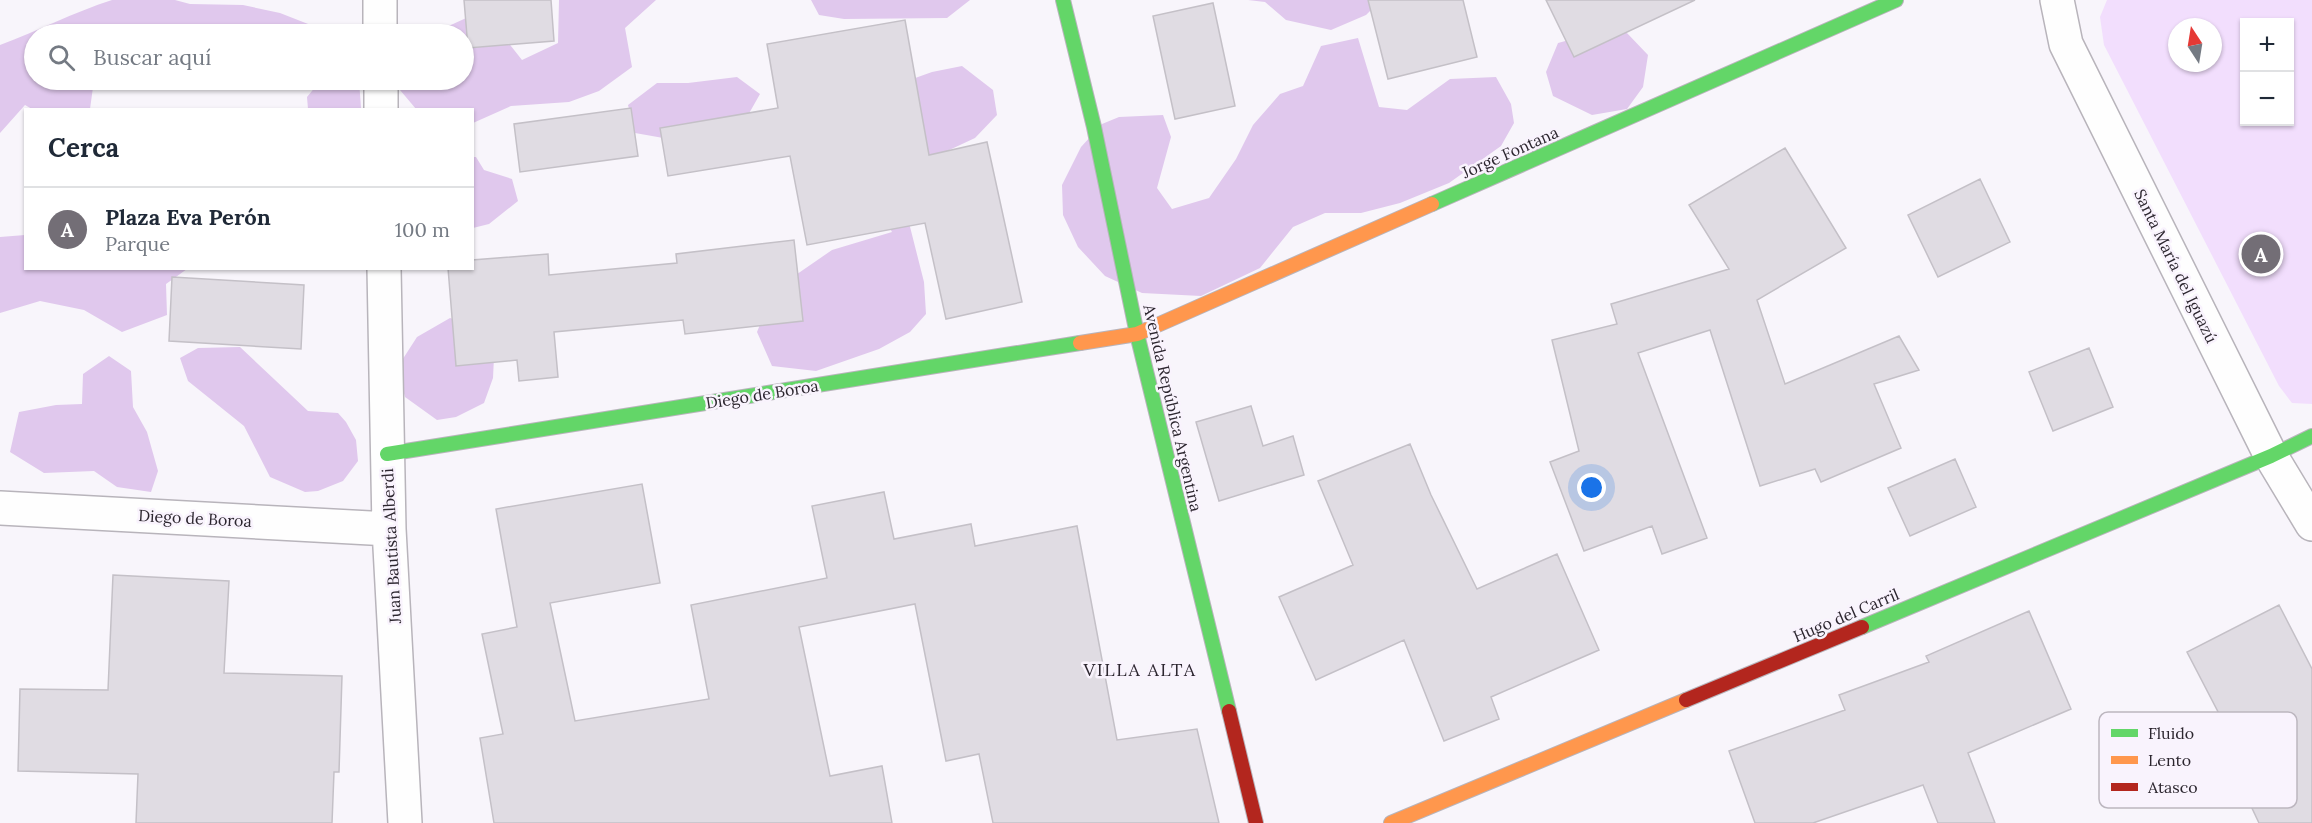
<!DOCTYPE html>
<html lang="es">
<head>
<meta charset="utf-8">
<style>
  :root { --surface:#fff; --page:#f6f6f7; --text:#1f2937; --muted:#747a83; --line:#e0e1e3; --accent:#736e76 }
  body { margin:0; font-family:Lora,serif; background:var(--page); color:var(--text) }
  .controls { position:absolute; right:18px; top:18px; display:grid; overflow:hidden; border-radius:0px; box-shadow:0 2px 4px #0004 }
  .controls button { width:54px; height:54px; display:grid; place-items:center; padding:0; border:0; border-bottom:2px solid var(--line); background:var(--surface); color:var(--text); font:30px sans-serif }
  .compass { position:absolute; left:2168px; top:18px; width:54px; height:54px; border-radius:50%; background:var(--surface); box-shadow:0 2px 4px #0004; rotate:348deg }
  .you { position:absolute; left:1592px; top:488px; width:21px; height:21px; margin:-15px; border:4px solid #fff; border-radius:50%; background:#1a73e8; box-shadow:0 0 0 9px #1a73e833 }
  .badge { display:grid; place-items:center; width:39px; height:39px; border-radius:50%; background:var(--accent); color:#fff; font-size:20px; font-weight:700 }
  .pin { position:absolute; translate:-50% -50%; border:3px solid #fff; box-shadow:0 2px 6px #0006 }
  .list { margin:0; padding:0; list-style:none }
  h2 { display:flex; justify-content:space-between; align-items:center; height:78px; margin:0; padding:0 24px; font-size:26px }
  h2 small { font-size:20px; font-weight:400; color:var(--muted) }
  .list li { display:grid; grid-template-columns:39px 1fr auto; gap:18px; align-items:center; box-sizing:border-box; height:84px; padding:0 24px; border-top:2px solid var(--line) }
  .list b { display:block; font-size:22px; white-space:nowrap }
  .list p { margin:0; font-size:20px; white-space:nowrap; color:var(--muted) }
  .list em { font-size:20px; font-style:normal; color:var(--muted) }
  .icon { flex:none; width:33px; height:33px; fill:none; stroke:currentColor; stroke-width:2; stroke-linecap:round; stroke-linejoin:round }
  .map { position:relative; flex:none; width:2312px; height:823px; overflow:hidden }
  .search { position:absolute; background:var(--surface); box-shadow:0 2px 4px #0004; left:24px; top:24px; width:450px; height:66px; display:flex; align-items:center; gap:15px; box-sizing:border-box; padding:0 21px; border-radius:33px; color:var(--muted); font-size:22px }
  .panel { position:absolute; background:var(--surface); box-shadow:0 2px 4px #0004; left:24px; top:108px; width:450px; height:162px; border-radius:0px }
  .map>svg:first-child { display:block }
  .green { fill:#f2defd; fill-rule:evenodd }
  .forest { fill:#e0c8ed }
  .building { fill:#e0dce3; stroke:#c4c0c7; stroke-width:1.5 }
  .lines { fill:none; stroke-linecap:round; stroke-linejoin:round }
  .street-casing { stroke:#b8b4bb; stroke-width:36 }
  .fast-casing { stroke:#b8b4bb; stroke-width:16 }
  .slow-casing { stroke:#b8b4bb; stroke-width:16 }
  .jam-casing { stroke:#b8b4bb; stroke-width:16 }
  .street { stroke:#fefefe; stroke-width:33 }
  .fast { stroke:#63d668; stroke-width:14 }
  .slow { stroke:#ff974d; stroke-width:14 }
  .jam { stroke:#b3261e; stroke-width:14 }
  .labels { text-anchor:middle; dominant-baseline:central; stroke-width:5; stroke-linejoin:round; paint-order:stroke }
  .street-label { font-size:16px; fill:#2c262f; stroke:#f9f3fd }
  .neighbourhood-label { font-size:18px; letter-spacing:1.5px; fill:#2c262f; stroke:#f9f3fd }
  .key { fill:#f9f3fd; stroke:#bcb6bf; stroke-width:1.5 }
  .key-label { font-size:16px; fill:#2c262f }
</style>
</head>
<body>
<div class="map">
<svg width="2312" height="823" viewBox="0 0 2312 823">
  <rect width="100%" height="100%" fill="#f8f5fb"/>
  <path class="green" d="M 2107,0 L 2312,0 L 2312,404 L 2292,403 L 2279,386 L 2104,45 L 2100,17 ZM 2244,22 L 2290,22 L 2290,122 L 2244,122 ZM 2177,27 L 2213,27 L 2213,63 L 2177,63 Z"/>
  <path class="forest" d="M 112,0 L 175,0 L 190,4 L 243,5 L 280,13 L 326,31 L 328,34 L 196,34 L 179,25 L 127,24 L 120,34 L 34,34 L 34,80 L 94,80 L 90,109 L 32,109 L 25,105 L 0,133 L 0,45 C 38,31 74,12 112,0 Z
    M 559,0 L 656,0 L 625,28 L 632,67 L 599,91 L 569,102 L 511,106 L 473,123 L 472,110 L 416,109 L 400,90 L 402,80 L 464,80 L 464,34 L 431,34 L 475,14 L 493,23 L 522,60 L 558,43 Z
    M 811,0 L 970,0 L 947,18 L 844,19 L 819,15 Z
    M 1248,0 L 1381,0 L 1366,15 L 1331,30 L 1286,20 L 1265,2 Z
    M 1602,31 L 1626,32 L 1648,55 L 1643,87 L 1627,109 L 1592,115 L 1553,96 L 1546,72 L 1558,43 Z
    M 1358,38 L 1379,107 L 1407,110 L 1450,79 L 1496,77 L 1511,104 L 1514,123 L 1501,146 L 1449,183 L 1400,203 L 1361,213 L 1325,213 L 1293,227 L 1260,268 L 1201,296 L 1142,293 L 1105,276 L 1078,247 L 1063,215 L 1062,185 L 1081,147 L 1102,124 L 1119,117 L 1163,115 L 1171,137 L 1157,188 L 1172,209 L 1209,198 L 1236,159 L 1253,125 L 1280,94 L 1303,86 L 1321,46 Z
    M 962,66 L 993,90 L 997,115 L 975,138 L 945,152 L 905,207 L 924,282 L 926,314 L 910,332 L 879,349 L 816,371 L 772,366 L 757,332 L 774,290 L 832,250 L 892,232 L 878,208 L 890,87 L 932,72 Z
    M 737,77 L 760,94 L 747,117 L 669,139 L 635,133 L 628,105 L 657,83 L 688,83 Z
    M 321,80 L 359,80 L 361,108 L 308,109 L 307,97 Z
    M 473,157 L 476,157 L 484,170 L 512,179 L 518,201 L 489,224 L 473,228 Z
    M 25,235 L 26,268 L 187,269 L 166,284 L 167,315 L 122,332 L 84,310 L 40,301 L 0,313 L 0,237 Z
    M 450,318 L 472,325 L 494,357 L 493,378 L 484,403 L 456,417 L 437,420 L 405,397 L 397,368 L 417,337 Z
    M 240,347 L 308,411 L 338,413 L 346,422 L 356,440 L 358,461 L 343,481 L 318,491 L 305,492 L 270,477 L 244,426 L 188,381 L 180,358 L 198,348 Z
    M 109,356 L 131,371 L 133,407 L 147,432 L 158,471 L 151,492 L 117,487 L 94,471 L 44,473 L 10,452 L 19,412 L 56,405 L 82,404 L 83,374 Z"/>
  <path class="building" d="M 464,0 L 551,0 L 554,41 L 468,48 Z
    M 1368,0 L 1463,0 L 1477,57 L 1388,79 Z
    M 1546,0 L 1695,0 L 1574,57 Z
    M 1213,3 L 1235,106 L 1175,119 L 1153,16 Z
    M 905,20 L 929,155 L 987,142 L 1022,302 L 946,319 L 925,223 L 807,245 L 790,156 L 668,176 L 660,128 L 778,108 L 767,44 Z
    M 631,108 L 638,156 L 520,172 L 514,124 Z
    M 1785,148 L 1846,248 L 1757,300 L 1785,384 L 1899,336 L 1919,370 L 1874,384 L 1901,448 L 1821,482 L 1815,469 L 1760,486 L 1710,330 L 1638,353 L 1707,538 L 1662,554 L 1652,526 L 1584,551 L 1550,462 L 1579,451 L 1552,340 L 1617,324 L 1611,304 L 1729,269 L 1689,205 Z
    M 1980,179 L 2010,242 L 1938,277 L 1908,215 Z
    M 794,240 L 803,321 L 685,334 L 683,320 L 554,332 L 558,377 L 519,381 L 517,360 L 456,366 L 448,268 L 472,268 L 472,260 L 548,254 L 549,275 L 677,263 L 676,254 Z
    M 172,277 L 304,285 L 301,349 L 169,341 Z
    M 2089,348 L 2113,407 L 2053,431 L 2029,372 Z
    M 1251,406 L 1263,446 L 1293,436 L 1304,475 L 1219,501 L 1196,422 Z
    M 1410,444 L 1431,495 L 1477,589 L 1557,554 L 1599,650 L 1491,697 L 1499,719 L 1444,741 L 1404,640 L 1316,680 L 1279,597 L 1353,565 L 1318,481 Z
    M 1955,459 L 1976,507 L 1910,536 L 1888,488 Z
    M 642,484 L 660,583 L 550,603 L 575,721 L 709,699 L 691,605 L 827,578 L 812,506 L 884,492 L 894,539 L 971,524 L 975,546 L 1077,526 L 1117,740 L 1197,729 L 1219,823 L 993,823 L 979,754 L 946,761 L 915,604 L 799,627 L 830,776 L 882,766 L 892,823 L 494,823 L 480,738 L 503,734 L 482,634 L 517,627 L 496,509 Z
    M 113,575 L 229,581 L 224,673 L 342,676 L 339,772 L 334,772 L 332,823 L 136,823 L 138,774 L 18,771 L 20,689 L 108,690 Z
    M 2279,605 L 2312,669 L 2312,823 L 2259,823 L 2242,787 L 2254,781 L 2187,652 Z
    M 2029,611 L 2071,709 L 1968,753 L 1995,823 L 1938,823 L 1923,785 L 1813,823 L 1755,823 L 1729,751 L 1845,710 L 1839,695 L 1929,662 L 1926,656 Z"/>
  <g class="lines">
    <g class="street-casing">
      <path id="street" d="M 380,0 L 380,34
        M 2057,0 L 2066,44 L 2271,456 L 2312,524
        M 381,80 L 381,110
        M 384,268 L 389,529 L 405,823
        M 0,508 L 389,529"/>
    </g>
    <g class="fast-casing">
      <path id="fast" d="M 1063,0 L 1094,127 L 1137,334 L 1229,711
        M 1432,204 L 1896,0
        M 387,454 L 1080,343
        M 1862,627 L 2271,456 L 2312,436"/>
    </g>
    <g class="slow-casing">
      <path id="slow" d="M 1080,343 L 1137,334 L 1432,204
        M 1391,823 L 1686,700"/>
    </g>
    <g class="jam-casing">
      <path id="jam" d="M 1686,700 L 1862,627
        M 1229,711 L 1256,823"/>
    </g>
    <use href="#street" class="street"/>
    <use href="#fast" class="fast"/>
    <use href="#slow" class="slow"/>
    <use href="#jam" class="jam"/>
  </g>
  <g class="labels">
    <g class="street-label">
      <text transform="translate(1510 152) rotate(-24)">Jorge Fontana</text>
      <text transform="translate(2176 266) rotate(64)">Santa María del Iguazú</text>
      <text transform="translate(762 394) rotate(-9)">Diego de Boroa</text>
      <text transform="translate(1173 408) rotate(77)">Avenida República Argentina</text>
      <text transform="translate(195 518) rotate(3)">Diego de Boroa</text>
      <text transform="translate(391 546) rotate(-93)">Juan Bautista Alberdi</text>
      <text transform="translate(1846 615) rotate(-23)">Hugo del Carril</text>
    </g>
    <g class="neighbourhood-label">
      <text x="1140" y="669">VILLA ALTA</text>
    </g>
  </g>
  <rect x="2099" y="712" width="198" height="96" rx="9" class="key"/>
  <rect x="2111" y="729" width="27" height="8" fill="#63d668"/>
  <rect x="2111" y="756" width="27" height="8" fill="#ff974d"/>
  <rect x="2111" y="783" width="27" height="8" fill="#b3261e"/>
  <g class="key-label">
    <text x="2148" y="739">Fluido</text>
    <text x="2148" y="766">Lento</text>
    <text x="2148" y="793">Atasco</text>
  </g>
</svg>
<div class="controls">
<button>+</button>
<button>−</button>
</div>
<svg class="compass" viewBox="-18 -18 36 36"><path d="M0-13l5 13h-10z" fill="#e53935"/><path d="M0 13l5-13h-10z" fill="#747a83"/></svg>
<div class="you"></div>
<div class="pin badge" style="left:2261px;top:254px">A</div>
<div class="search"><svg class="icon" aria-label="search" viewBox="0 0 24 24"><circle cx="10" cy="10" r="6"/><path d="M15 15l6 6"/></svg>Buscar aquí</div>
<section class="panel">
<h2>Cerca<small></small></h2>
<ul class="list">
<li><span class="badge">A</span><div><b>Plaza Eva Perón</b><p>Parque</p></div><em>100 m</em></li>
</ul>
</section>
</div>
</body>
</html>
